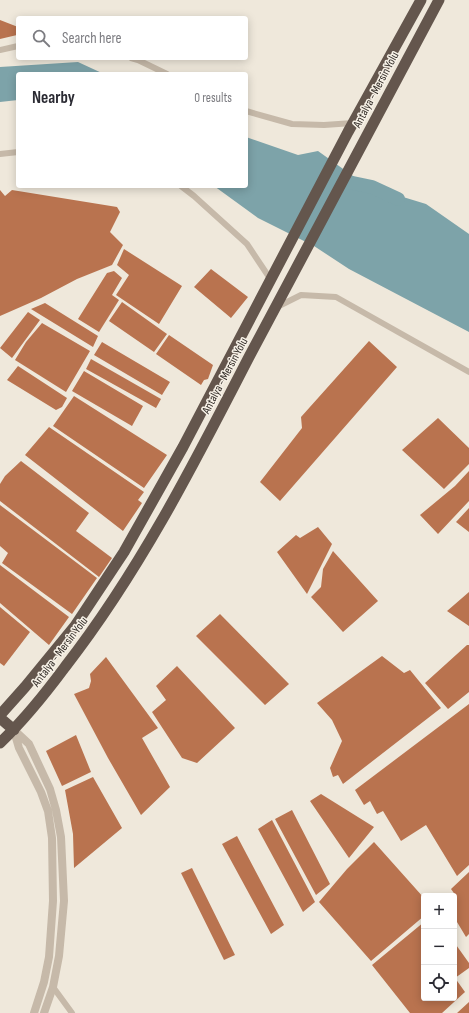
<!DOCTYPE html>
<html lang="en">
<head>
<meta charset="utf-8">
<style>
  :root { --surface:#fff; --page:#f2f2f3; --text:#2b2b33; --muted:#7c7c81; --line:#e1e1e2 }
  body { margin:0; font-family:"Sofia Sans Condensed",sans-serif; background:var(--page); color:var(--text) }
  .controls { position:absolute; right:12px; bottom:12px; display:grid; overflow:hidden; border-radius:4px; box-shadow:0 2px 10px #0003 }
  .controls button { width:36px; height:36px; display:grid; place-items:center; padding:0; border:0; border-bottom:1px solid var(--line); background:var(--surface); color:var(--text); font:20px sans-serif }
  .list { margin:0; padding:0; list-style:none }
  h2 { display:flex; justify-content:space-between; align-items:center; height:52px; margin:0; padding:0 16px; font-size:17px }
  h2 small { font-size:13px; font-weight:400; color:var(--muted) }
  .icon { flex:none; width:22px; height:22px; fill:none; stroke:currentColor; stroke-width:2; stroke-linecap:round; stroke-linejoin:round }
  .map { position:relative; flex:none; width:469px; height:1013px; overflow:hidden }
  .search { position:absolute; background:var(--surface); box-shadow:0 2px 10px #0003; left:16px; top:16px; width:232px; height:44px; display:flex; align-items:center; gap:10px; box-sizing:border-box; padding:0 14px; border-radius:4px; color:var(--muted); font-size:15px }
  .panel { position:absolute; background:var(--surface); box-shadow:0 2px 10px #0003; left:16px; top:72px; width:232px; height:116px; border-radius:4px }
  .map>svg:first-child { display:block }
  .water { fill:#7da3a9 }
  .lines { fill:none; stroke-linecap:round; stroke-linejoin:round }
  .river { stroke:#7da3a9; stroke-width:14 }
  .building { fill:#b9734f }
  .minor { stroke:#c6b9a9; stroke-width:6 }
  .tertiary { stroke:#c6b9a9; stroke-width:8 }
  .trunk { stroke:#64564d; stroke-width:11 }
  .labels { text-anchor:middle; dominant-baseline:central; stroke-width:3; stroke-linejoin:round; paint-order:stroke }
  .street-label { font-size:12px; fill:#332d28; stroke:#f7f1e7 }
</style>
</head>
<body>
<div class="map">
<svg width="469" height="1013" viewBox="0 0 469 1013">
  <rect width="100%" height="100%" fill="#efe8db"/>
  <path class="water" d="M 78,62 L 104,74 L 18,74 L 18,100 L 0,102 L 0,67 Z
    M 246,137 L 298,155 L 318,151 L 367,186 L 426,204 L 469,234 L 469,332 L 349,269 L 314,246 L 258,218 L 214,186 L 246,186 Z"/>
  <g class="lines">
    <path class="river" d="M 348,182 L 372,187 L 398,199"/>
  </g>
  <path class="building" d="M 0,20 L 18,27 L 17,35 L 0,39 Z
    M 0,190 L 5,196 L 12,190 L 117,207 L 120,212 L 110,232 L 123,245 L 112,265 L 77,279 L 41,298 L 0,316 Z
    M 124,249 L 182,286 L 159,324 L 116,295 L 129,275 L 117,265 Z
    M 211,269 L 248,297 L 231,318 L 194,287 Z
    M 114,271 L 122,278 L 112,295 L 119,300 L 99,332 L 78,319 L 107,273 Z
    M 122,302 L 167,334 L 154,352 L 109,321 Z
    M 45,303 L 98,336 L 93,347 L 31,309 Z
    M 28,312 L 40,320 L 12,358 L 0,348 Z
    M 42,323 L 90,351 L 66,392 L 15,360 L 26,342 Z
    M 169,335 L 213,365 L 208,379 L 204,380 L 201,385 L 156,354 Z
    M 369,341 L 397,367 L 280,501 L 260,482 L 302,428 L 301,417 Z
    M 102,342 L 170,382 L 162,395 L 94,355 Z
    M 91,359 L 161,399 L 156,408 L 86,369 Z
    M 18,366 L 67,398 L 62,407 L 56,410 L 7,380 Z
    M 84,371 L 143,406 L 132,426 L 72,391 Z
    M 74,396 L 167,455 L 144,488 L 53,426 Z
    M 438,418 L 469,448 L 469,464 L 444,489 L 402,450 Z
    M 49,427 L 144,492 L 138,500 L 142,503 L 123,531 L 25,455 Z
    M 21,461 L 89,513 L 76,531 L 112,558 L 99,577 L 0,501 L 0,484 L 5,476 Z
    M 469,471 L 469,501 L 438,534 L 420,515 L 455,486 Z
    M 0,505 L 97,578 L 72,614 L 2,563 L 8,553 L 0,546 Z
    M 469,508 L 469,532 L 456,522 Z
    M 318,527 L 332,544 L 307,594 L 277,552 L 296,535 L 300,538 Z
    M 333,551 L 378,601 L 343,632 L 311,597 L 321,587 L 323,569 Z
    M 0,565 L 69,617 L 49,645 L 0,603 Z
    M 469,592 L 469,626 L 447,611 Z
    M 0,607 L 30,632 L 4,666 L 0,663 Z
    M 220,614 L 289,684 L 265,705 L 196,636 Z
    M 467,645 L 469,645 L 469,692 L 448,709 L 425,683 Z
    M 382,656 L 404,673 L 410,670 L 441,708 L 343,784 L 338,775 L 333,777 L 330,768 L 342,741 L 332,720 L 317,703 Z
    M 106,657 L 158,728 L 142,738 L 170,787 L 141,815 L 108,758 L 74,694 L 89,688 L 91,681 L 90,674 Z
    M 177,666 L 235,728 L 197,763 L 182,758 L 152,712 L 166,700 L 156,686 Z
    M 469,704 L 469,865 L 457,876 L 426,825 L 401,841 L 383,811 L 377,814 L 370,801 L 364,805 L 355,790 Z
    M 76,735 L 91,772 L 62,786 L 46,751 Z
    M 93,777 L 122,828 L 74,868 L 73,834 L 65,790 Z
    M 321,794 L 374,827 L 349,858 L 310,801 Z
    M 292,810 L 330,884 L 316,895 L 275,819 Z
    M 272,820 L 315,902 L 303,912 L 258,829 Z
    M 237,836 L 284,925 L 271,934 L 222,844 Z
    M 374,842 L 424,898 L 424,916 L 371,961 L 319,902 L 347,869 Z
    M 192,868 L 235,955 L 224,960 L 181,873 Z
    M 469,872 L 469,934 L 466,937 L 454,917 L 454,900 L 456,896 L 451,889 Z
    M 424,922 L 424,998 L 454,998 L 454,942 L 469,963 L 469,968 L 455,978 L 465,992 L 442,1013 L 410,1013 L 372,965 Z
    M 469,1002 L 469,1013 L 457,1013 Z"/>
  <g class="lines">
    <path class="minor" d="M 0,50 L 18,46
      M 131,58 L 138,60 L 167,74
      M 246,111 L 292,124 L 324,125 L 353,123
      M 0,154 L 18,152
      M 181,186 L 194,196 L 247,244 L 271,280
      M 277,307 L 301,295 L 336,297 L 469,372
      M 53,987 L 72,1013"/>
    <path class="tertiary" d="M 14,730 L 29,744 L 50,789 L 56,810 L 61,837 L 64,901 L 59,956 L 53,987 L 44,1013
      M 14,731 L 19,748 L 41,792 L 48,811 L 52,838 L 53,901 L 49,957 L 44,982 L 34,1013"/>
    <path class="trunk" d="M 0,715 L 25,687 L 75,626 L 124,552 L 183,447 L 348,132 L 421,0
      M 0,718 L 14,730
      M 0,743 C 24,720 45,694 65,667 C 139,572 194,464 249,357 C 312,238 375,119 439,0"/>
  </g>
  <g class="labels">
    <g class="street-label">
      <text transform="translate(376 90) rotate(-62)">Antalya - Mersin Yolu</text>
      <text transform="translate(225 376) rotate(-62)">Antalya - Mersin Yolu</text>
      <text transform="translate(60 652) rotate(-53)">Antalya - Mersin Yolu</text>
    </g>
  </g>
</svg>
<div class="controls">
<button>+</button>
<button>−</button>
<button><svg class="icon" aria-label="locate" viewBox="0 0 24 24"><circle cx="12" cy="12" r="6"/><path d="M12 2v4M12 18v4M2 12h4M18 12h4"/></svg></button>
</div>
<div class="search"><svg class="icon" aria-label="search" viewBox="0 0 24 24"><circle cx="10" cy="10" r="6"/><path d="M15 15l6 6"/></svg>Search here</div>
<section class="panel">
<h2>Nearby<small>0 results</small></h2>
<ul class="list">
</ul>
</section>
</div>
</body>
</html>
